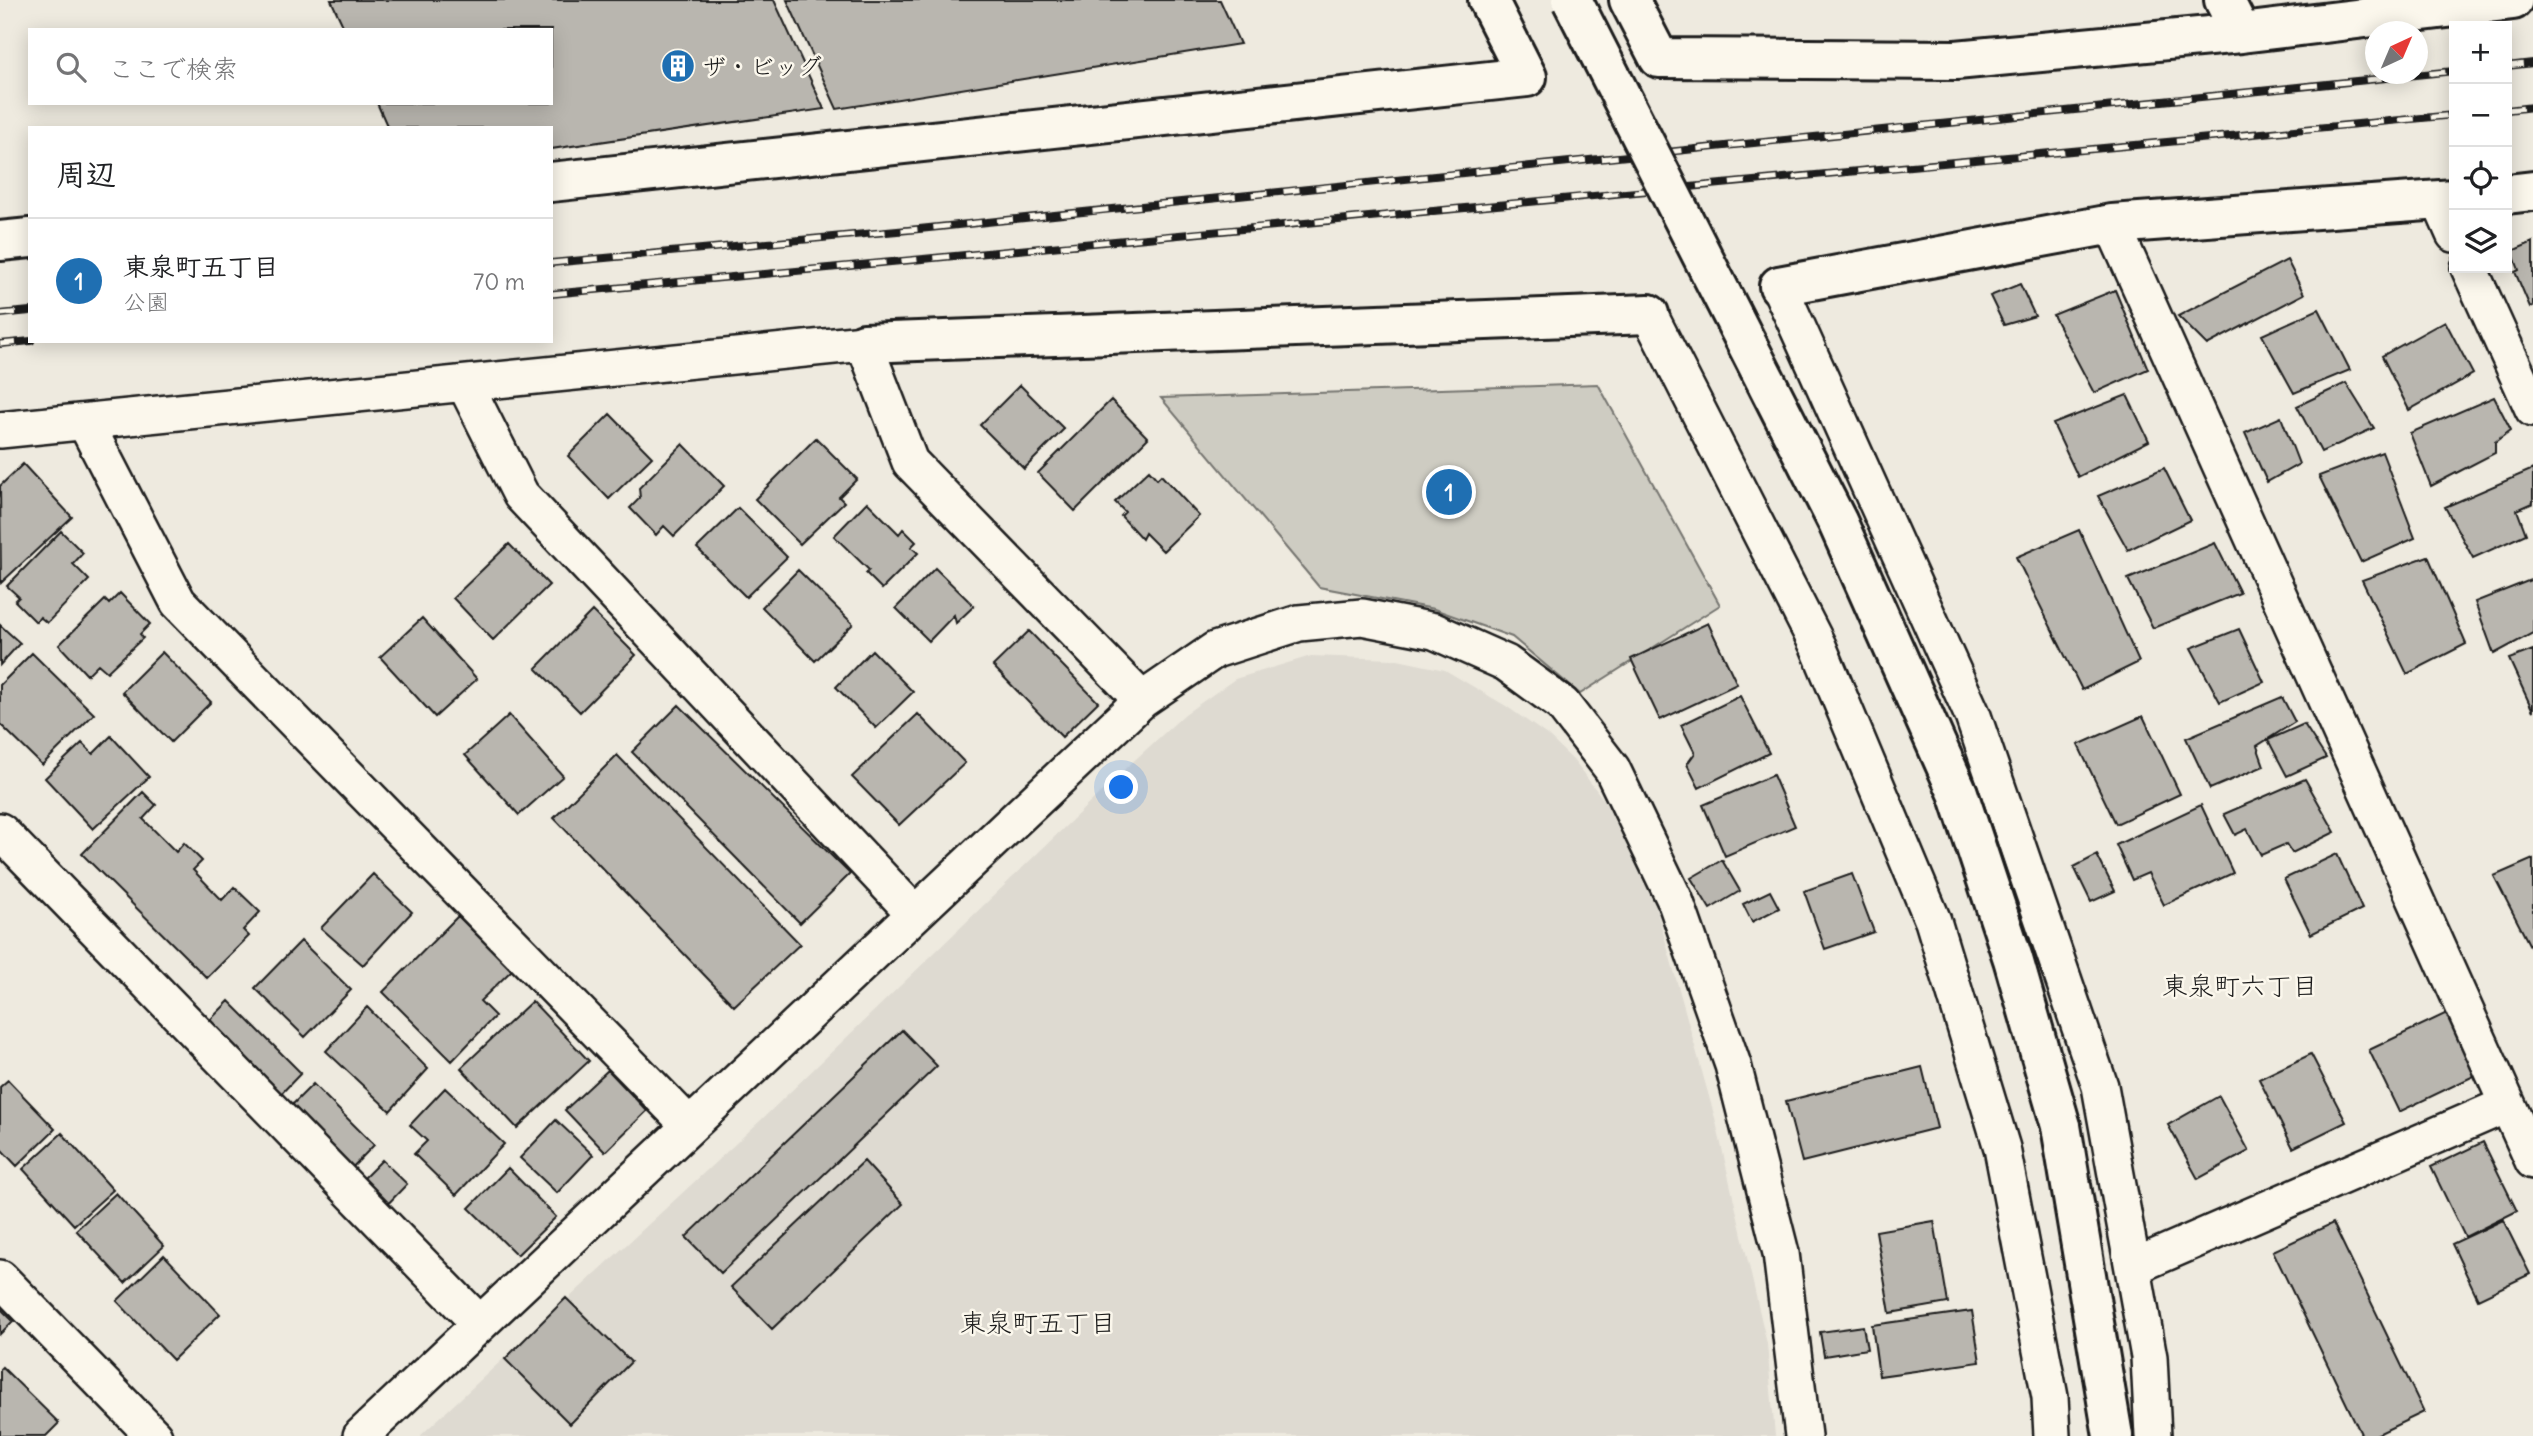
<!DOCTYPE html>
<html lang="ja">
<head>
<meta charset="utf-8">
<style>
  :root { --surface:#fff; --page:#f2f2f2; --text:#202124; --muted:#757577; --line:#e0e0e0; --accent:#1f6fb2 }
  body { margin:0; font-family:Delius,"Klee One",sans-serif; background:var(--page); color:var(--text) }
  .controls { position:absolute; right:21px; top:21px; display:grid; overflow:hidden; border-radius:0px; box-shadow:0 4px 18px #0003 }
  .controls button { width:63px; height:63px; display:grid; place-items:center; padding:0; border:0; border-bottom:2px solid var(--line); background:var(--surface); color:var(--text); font:35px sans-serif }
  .compass { position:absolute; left:2365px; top:21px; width:63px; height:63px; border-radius:50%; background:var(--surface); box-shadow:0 4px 18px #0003; rotate:44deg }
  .you { position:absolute; left:1122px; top:788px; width:24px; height:24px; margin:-18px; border:5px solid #fff; border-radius:50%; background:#1a73e8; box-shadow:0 0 0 10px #1a73e833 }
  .badge { display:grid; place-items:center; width:46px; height:46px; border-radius:50%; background:var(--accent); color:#fff; font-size:23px; font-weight:700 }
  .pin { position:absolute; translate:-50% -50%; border:4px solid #fff; box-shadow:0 2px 7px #0006 }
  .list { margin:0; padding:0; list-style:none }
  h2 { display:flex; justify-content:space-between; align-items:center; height:91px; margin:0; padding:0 28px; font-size:30px }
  h2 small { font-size:23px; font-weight:400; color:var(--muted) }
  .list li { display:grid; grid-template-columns:46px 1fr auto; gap:21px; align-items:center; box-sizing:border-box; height:126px; padding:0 28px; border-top:2px solid var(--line) }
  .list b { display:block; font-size:26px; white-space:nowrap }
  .list p { margin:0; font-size:23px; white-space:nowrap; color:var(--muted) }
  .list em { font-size:23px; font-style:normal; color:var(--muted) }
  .icon { flex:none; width:38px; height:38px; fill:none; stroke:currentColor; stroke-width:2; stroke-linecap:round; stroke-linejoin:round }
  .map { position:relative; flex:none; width:2533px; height:1436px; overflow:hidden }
  .search { position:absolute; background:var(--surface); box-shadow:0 4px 18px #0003; left:28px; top:28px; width:525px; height:77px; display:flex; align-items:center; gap:18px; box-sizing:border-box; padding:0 24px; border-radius:0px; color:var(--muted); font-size:26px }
  .panel { position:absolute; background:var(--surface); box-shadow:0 4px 18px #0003; left:28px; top:126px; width:525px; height:217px; border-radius:0px }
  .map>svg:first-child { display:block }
  .built { fill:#dedad1 }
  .green { fill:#ceccc2; stroke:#75746f; stroke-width:2 }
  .building { fill:#b9b6af; stroke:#1c1c1c; stroke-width:2 }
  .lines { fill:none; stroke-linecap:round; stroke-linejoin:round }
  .street-casing { stroke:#1c1c1c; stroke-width:40 }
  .secondary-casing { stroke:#1c1c1c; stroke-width:44 }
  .street { stroke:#fbf7ec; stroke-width:35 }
  .secondary { stroke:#fbf7ec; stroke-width:38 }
  .rail-casing { stroke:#1c1c1c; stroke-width:8 }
  .rail { stroke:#fbf7ec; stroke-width:5; stroke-dasharray:16; stroke-linecap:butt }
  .secondary-bridge-casing { stroke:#1c1c1c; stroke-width:44; stroke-linecap:butt }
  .secondary-bridge { stroke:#fbf7ec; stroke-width:38 }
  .labels { text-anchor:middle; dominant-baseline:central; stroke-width:5; stroke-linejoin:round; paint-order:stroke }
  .poi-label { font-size:24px; fill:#1c1c1c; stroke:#fbf7ec; text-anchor:start }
  .neighbourhood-label { font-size:26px; fill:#1c1c1c; stroke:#fbf7ec }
</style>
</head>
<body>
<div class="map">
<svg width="2533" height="1436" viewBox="0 0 2533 1436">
  <rect width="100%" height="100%" fill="#eeeadf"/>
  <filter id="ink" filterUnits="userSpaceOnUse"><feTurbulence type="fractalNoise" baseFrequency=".0143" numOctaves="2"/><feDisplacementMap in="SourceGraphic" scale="14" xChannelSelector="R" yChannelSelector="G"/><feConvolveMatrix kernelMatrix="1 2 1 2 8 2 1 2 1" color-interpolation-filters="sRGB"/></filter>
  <g filter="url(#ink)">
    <path class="built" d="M 1311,656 L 1393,659 L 1445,670 L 1506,706 L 1547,735 L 1573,760 L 1604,800 L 1656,907 L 1715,1118 L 1767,1344 L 1775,1436 L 420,1436 L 760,1121 L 1125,769 L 1185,714 L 1235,679 Z"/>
    <path class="green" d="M 1598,384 L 1720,605 L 1580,694 L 1512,637 L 1434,609 L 1319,587 L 1161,398 Z"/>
    <path class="building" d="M 331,0 L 774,0 L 824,109 L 551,149 L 551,128 L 388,128 L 377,103 L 551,103 L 551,30 L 345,30 Z
      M 787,0 L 1220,0 L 1240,44 L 837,109 Z
      M 2533,242 L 2533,306 L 2530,307 L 2515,272 L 2519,270 L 2512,251 Z
      M 2287,260 L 2304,294 L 2207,345 L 2178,316 Z
      M 2020,284 L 2035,316 L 2004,325 L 1990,296 Z
      M 2115,290 L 2148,369 L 2094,393 L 2053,315 Z
      M 2319,309 L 2350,370 L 2294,393 L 2262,335 Z
      M 2445,321 L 2473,374 L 2409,410 L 2382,356 Z
      M 2346,383 L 2374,428 L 2321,452 L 2297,406 Z
      M 1020,385 L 1064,429 L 1024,469 L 980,425 Z
      M 2127,395 L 2149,441 L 2078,477 L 2053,424 Z
      M 2494,397 L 2511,430 L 2495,442 L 2495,453 L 2431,486 L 2410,433 Z
      M 1111,400 L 1148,438 L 1075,511 L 1038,473 Z
      M 610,414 L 652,457 L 609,499 L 568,456 Z
      M 2281,417 L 2299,464 L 2267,482 L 2245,433 Z
      M 816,438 L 857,479 L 839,497 L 844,502 L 800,544 L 755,499 Z
      M 683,444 L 724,486 L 674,536 L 664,526 L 656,535 L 630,508 L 640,498 L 639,488 Z
      M 2382,452 L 2415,538 L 2361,562 L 2319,476 Z
      M 23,464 L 72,517 L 1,583 L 0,486 Z
      M 2164,468 L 2190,520 L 2128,550 L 2098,496 Z
      M 2533,469 L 2533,503 L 2517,510 L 2526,534 L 2473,558 L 2445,507 Z
      M 1149,470 L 1157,479 L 1161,475 L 1199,516 L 1163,551 L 1145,533 L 1142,539 L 1121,516 L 1125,512 L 1115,502 Z
      M 867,502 L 899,534 L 903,529 L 916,542 L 911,547 L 918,553 L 882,589 L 866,573 L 869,570 L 834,536 Z
      M 738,508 L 787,557 L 746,597 L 697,548 Z
      M 2079,530 L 2139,662 L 2082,690 L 2016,557 Z
      M 61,531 L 83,553 L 73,564 L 89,580 L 47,623 L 40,617 L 36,622 L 15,601 L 19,597 L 7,586 Z
      M 2215,543 L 2240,593 L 2153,628 L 2128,579 Z
      M 509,544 L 549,585 L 493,640 L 453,598 Z
      M 2428,556 L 2466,644 L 2407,674 L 2362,580 Z
      M 935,568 L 974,606 L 956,623 L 954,615 L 929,641 L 896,608 Z
      M 798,570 L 853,624 L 815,661 L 762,607 Z
      M 2533,579 L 2533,633 L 2494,654 L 2475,602 Z
      M 120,593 L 150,624 L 140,634 L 143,638 L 107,672 L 98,664 L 87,675 L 59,645 L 105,600 L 109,604 Z
      M 592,611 L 636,655 L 580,712 L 536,668 Z
      M 422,618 L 477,679 L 435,717 L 380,657 Z
      M 1708,623 L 1737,684 L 1660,720 L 1631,659 Z
      M 0,625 L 20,643 L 0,665 Z
      M 2239,629 L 2264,682 L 2220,702 L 2191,648 Z
      M 1029,631 L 1098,702 L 1062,737 L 993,666 Z
      M 872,650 L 913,692 L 876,728 L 836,687 Z
      M 2533,650 L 2533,711 L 2509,659 Z
      M 162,652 L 211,702 L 171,742 L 122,692 Z
      M 32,653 L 94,714 L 42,765 L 0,724 L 0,685 Z
      M 1740,696 L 1769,753 L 1699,788 L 1687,764 L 1695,753 L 1681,725 Z
      M 2282,697 L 2295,722 L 2257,746 L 2264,766 L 2210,789 L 2186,738 Z
      M 679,705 L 850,874 L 800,923 L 632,752 Z
      M 918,714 L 965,763 L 899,825 L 852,777 Z
      M 509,715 L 563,776 L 519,815 L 465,755 Z
      M 2143,716 L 2180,794 L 2116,824 L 2078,745 Z
      M 2304,724 L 2326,758 L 2287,776 L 2268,740 Z
      M 111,736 L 149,777 L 93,829 L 45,778 L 82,743 L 93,754 Z
      M 617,755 L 800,944 L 734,1006 L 554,818 Z
      M 1773,775 L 1795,826 L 1725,856 L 1703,805 Z
      M 2305,779 L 2335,832 L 2292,853 L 2286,844 L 2261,855 L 2247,829 L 2235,835 L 2224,814 Z
      M 143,792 L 156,805 L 143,819 L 176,852 L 184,843 L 202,861 L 193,870 L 222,900 L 234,887 L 260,912 L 243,930 L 249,936 L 207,978 L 82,854 Z
      M 2201,805 L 2233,873 L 2164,905 L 2148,873 L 2132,880 L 2116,845 Z
      M 2337,854 L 2362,909 L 2311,934 L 2284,879 Z
      M 2097,855 L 2115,891 L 2091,902 L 2074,867 Z
      M 2533,859 L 2533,952 L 2494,876 Z
      M 1722,860 L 1740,891 L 1710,909 L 1691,878 Z
      M 373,874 L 412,912 L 363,965 L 321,928 Z
      M 1852,874 L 1874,932 L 1825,949 L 1804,891 Z
      M 1770,891 L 1779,908 L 1752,922 L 1743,904 Z
      M 458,916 L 512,970 L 480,1001 L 495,1016 L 452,1061 L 383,992 Z
      M 301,941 L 351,990 L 305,1037 L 255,988 Z
      M 229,1001 L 301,1073 L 277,1098 L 204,1026 Z
      M 532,1001 L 589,1061 L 517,1128 L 461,1068 Z
      M 367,1007 L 428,1069 L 390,1111 L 326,1051 Z
      M 2449,1012 L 2478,1074 L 2399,1112 L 2369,1050 Z
      M 902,1030 L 937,1066 L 721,1273 L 686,1237 Z
      M 2311,1054 L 2346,1122 L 2293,1148 L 2259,1079 Z
      M 1922,1067 L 1937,1128 L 1802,1162 L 1786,1101 Z
      M 608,1070 L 647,1111 L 605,1152 L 565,1110 Z
      M 8,1080 L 55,1129 L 17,1166 L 0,1148 L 0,1087 Z
      M 313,1084 L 374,1145 L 346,1174 L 284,1113 Z
      M 445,1088 L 504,1144 L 456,1195 L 414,1154 L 427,1141 L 410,1125 Z
      M 2219,1096 L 2249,1151 L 2198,1179 L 2168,1125 Z
      M 556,1120 L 593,1155 L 557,1193 L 520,1158 Z
      M 62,1133 L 113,1190 L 74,1225 L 23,1169 Z
      M 2483,1142 L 2517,1211 L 2465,1237 L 2431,1167 Z
      M 382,1160 L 407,1184 L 381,1211 L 356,1186 Z
      M 864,1161 L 903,1204 L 772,1329 L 731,1287 Z
      M 508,1168 L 556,1217 L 517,1255 L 469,1208 Z
      M 116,1193 L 164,1246 L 125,1283 L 76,1230 Z
      M 2503,1220 L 2530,1274 L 2478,1299 L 2452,1244 Z
      M 1934,1221 L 1948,1303 L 1890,1313 L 1876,1231 Z
      M 2333,1223 L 2424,1412 L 2374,1436 L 2362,1436 L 2273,1251 Z
      M 164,1255 L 220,1314 L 173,1360 L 117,1301 Z
      M 566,1298 L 631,1362 L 570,1424 L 505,1359 Z
      M 0,1308 L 13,1321 L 0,1334 Z
      M 1972,1311 L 1980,1362 L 1879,1376 L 1872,1325 Z
      M 1863,1326 L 1867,1349 L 1824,1356 L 1820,1332 Z
      M 2,1367 L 59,1423 L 46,1436 L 0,1436 L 0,1369 Z"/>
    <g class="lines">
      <g class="street-casing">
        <path id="street" d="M 2439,200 L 2454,234
          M 2112,224 L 2533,1161
          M 2469,268 L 2533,409
          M 1779,286 L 1973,716 L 2100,1086 L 2149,1357 L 2153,1436
          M 1649,314 L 1818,646 L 1933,921 L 2002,1148 L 2050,1397 L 2052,1436
          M 465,384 L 521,495 L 915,914
          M 85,422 L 178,602 L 690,1126
          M 0,430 L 864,343 L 910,462 L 1142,700
          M 0,831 L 480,1324
          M 2133,1267 L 2506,1105
          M 0,1278 L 154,1436
          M 361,1436 L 1142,700 L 1215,650 L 1299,623 L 1362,617 L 1434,631 L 1506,663 L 1562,704 L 1612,769 L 1675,900 L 1733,1065 L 1781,1253 L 1803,1436"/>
      </g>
      <g class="secondary-casing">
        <path id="secondary" d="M 1629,0 L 1659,58 L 1956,60 L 2241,33 L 2513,0
          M 2224,0 L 2241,33
          M 551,182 L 1527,77 L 1488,0
          M 2507,194 L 2533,191
          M 0,241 L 30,238
          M 1779,286 L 2112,224 L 2454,199
          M 864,343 L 1649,314
          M 2061,1126 L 2113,1436"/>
      </g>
      <use href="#street" class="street"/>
      <use href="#secondary" class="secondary"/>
      <g class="rail-casing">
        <path id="rail" d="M 2507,66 L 2533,63
          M 2507,110 L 2533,107
          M 551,263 L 919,229 L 2454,71
          M 551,294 L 2454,115
          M 0,314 L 30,311
          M 0,344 L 31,341"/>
      </g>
      <use href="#rail" class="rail"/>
      <g class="secondary-bridge-casing">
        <path id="secondary-bridge" d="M 1572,0 L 1837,521 L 1958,793 L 2013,959 L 2061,1126"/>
      </g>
      <use href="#secondary-bridge" class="secondary-bridge"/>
    </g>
  </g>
  <defs>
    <g id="building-disc" transform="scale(1.75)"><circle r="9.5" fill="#1f6fb2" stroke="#fbf7ec"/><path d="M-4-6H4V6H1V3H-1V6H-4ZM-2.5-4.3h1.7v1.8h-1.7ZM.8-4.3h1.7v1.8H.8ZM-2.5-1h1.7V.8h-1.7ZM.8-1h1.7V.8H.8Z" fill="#fff"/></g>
  </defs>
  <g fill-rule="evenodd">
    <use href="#building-disc" x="678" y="66"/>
  </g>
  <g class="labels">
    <g class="poi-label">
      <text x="702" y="66">ザ・ビッグ</text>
    </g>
    <g class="neighbourhood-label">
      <text x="2240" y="985">東泉町六丁目</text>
      <text x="1038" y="1322">東泉町五丁目</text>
    </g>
  </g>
</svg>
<div class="controls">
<button>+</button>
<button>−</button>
<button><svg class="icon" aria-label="locate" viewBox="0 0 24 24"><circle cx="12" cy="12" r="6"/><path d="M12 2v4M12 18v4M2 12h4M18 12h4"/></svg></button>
<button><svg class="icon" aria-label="layers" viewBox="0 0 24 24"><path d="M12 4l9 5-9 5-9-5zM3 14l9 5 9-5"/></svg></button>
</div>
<svg class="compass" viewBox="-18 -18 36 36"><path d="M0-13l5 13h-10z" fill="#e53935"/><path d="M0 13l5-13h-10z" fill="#757577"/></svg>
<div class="you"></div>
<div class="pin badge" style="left:1449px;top:492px">1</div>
<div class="search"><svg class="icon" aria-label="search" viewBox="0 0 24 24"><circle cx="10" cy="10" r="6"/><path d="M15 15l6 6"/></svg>ここで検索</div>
<section class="panel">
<h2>周辺<small></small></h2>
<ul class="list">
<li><span class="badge">1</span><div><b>東泉町五丁目</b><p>公園</p></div><em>70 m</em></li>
</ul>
</section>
</div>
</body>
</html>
